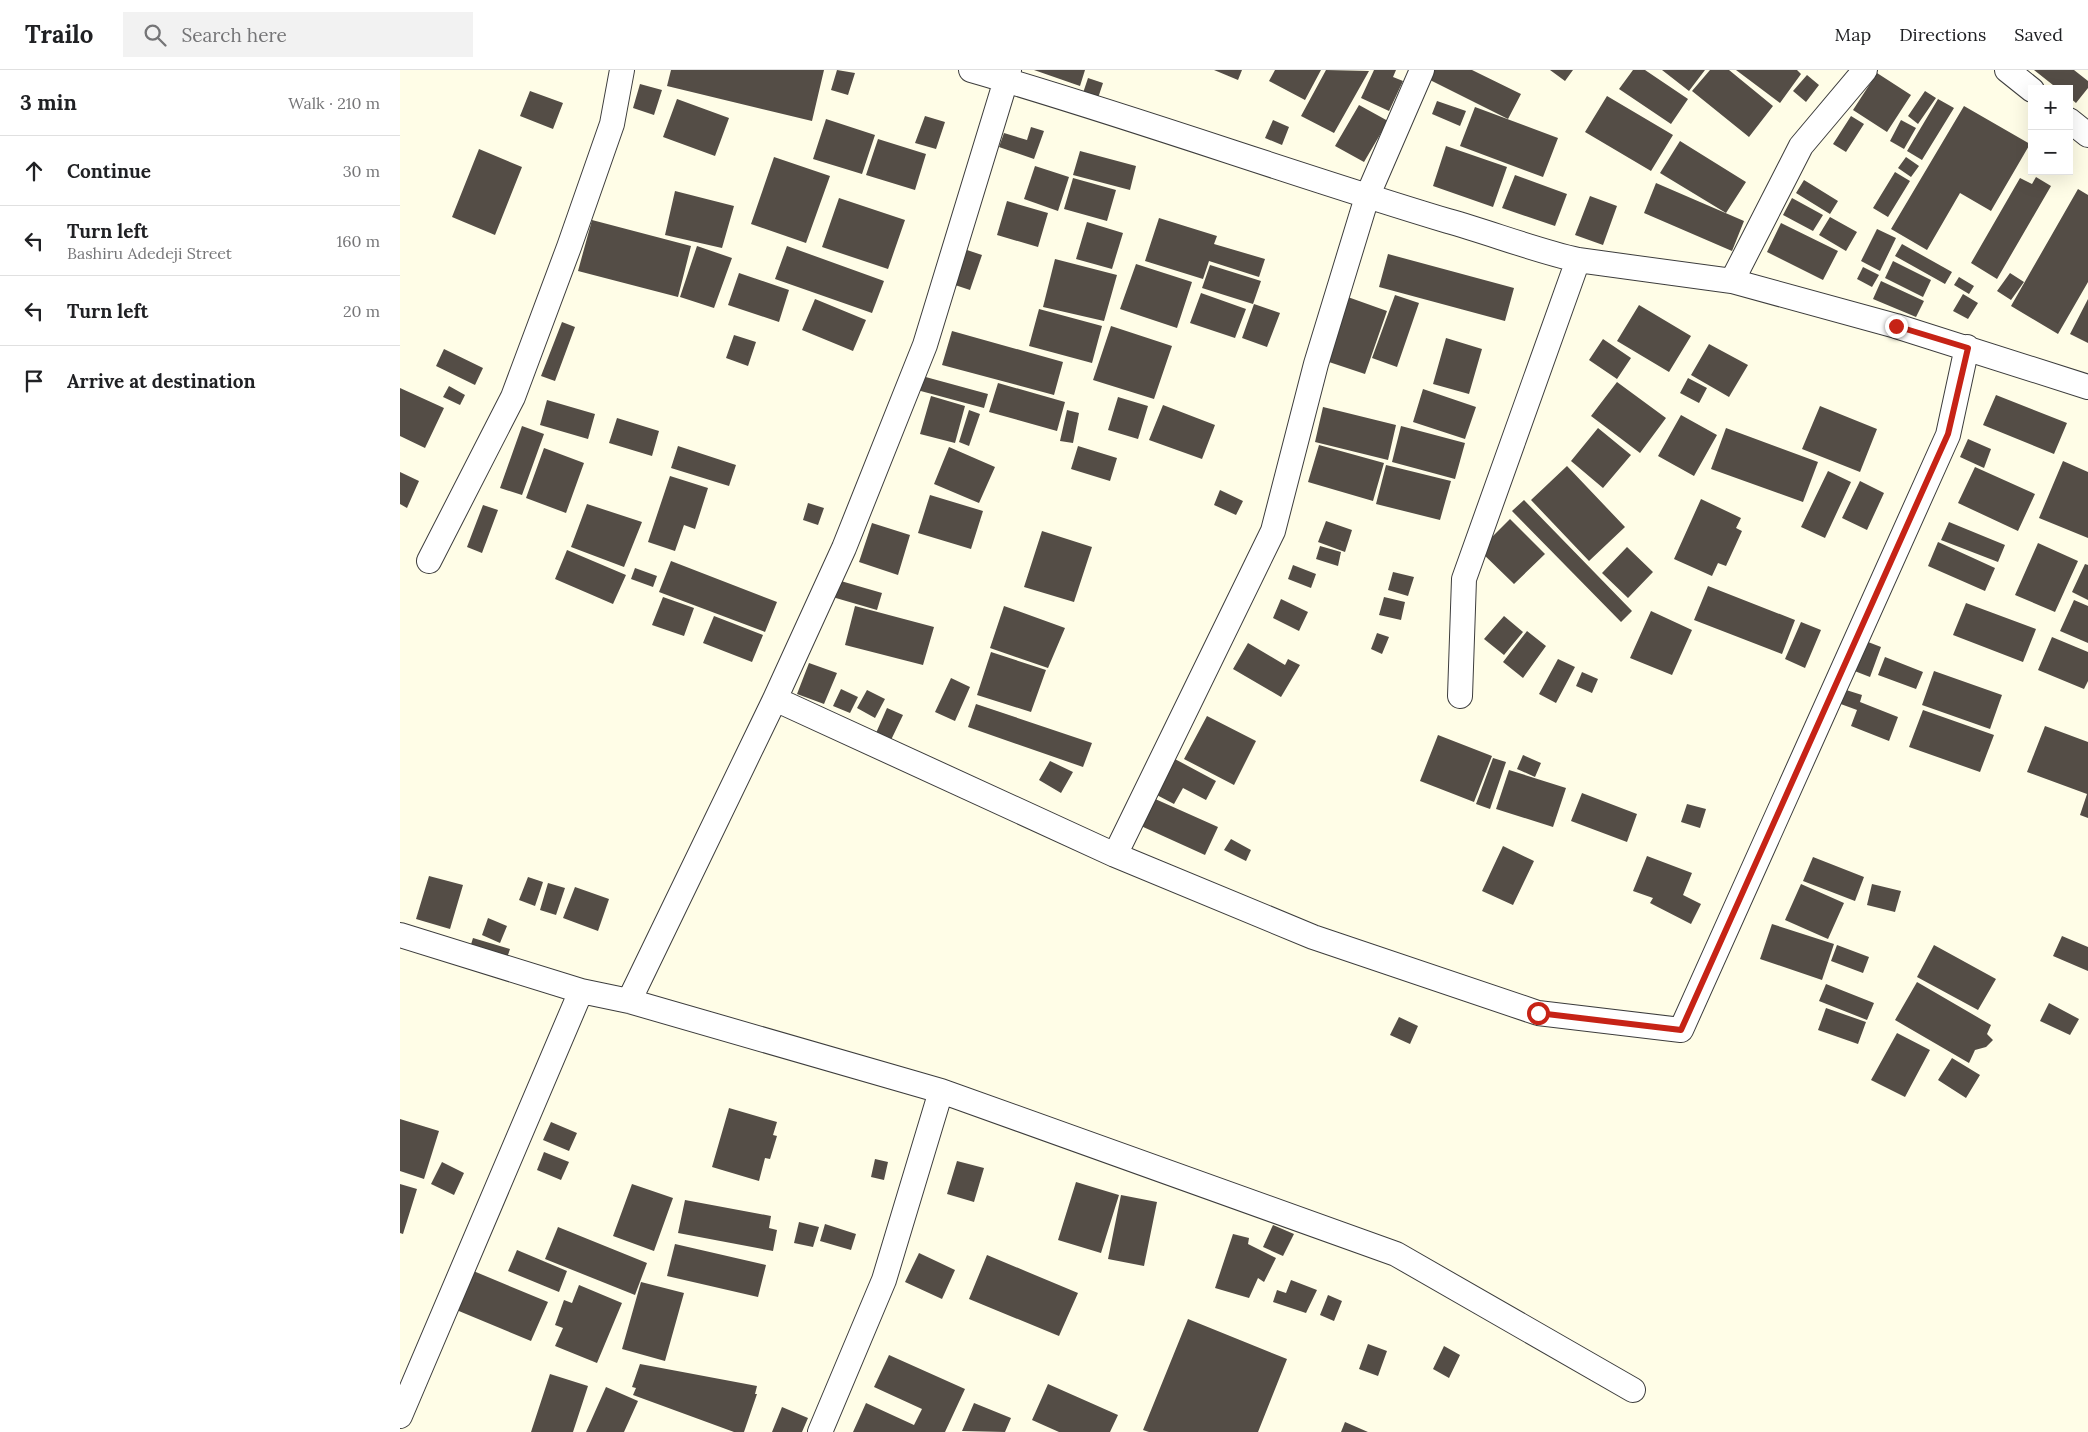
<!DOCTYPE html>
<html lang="en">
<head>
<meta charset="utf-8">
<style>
  :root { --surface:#fff; --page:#f2f2f2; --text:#202124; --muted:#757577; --line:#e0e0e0 }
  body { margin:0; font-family:Lora,serif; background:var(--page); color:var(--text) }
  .controls { position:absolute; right:15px; top:15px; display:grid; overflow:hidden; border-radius:0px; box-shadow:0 5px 20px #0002 }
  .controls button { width:45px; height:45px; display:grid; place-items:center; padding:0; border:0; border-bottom:1px solid var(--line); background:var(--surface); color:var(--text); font:25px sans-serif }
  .stop { position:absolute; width:15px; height:15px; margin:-11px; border:4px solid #c62316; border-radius:50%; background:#fff }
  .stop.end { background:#c62316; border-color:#fff; box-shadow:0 1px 5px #0008 }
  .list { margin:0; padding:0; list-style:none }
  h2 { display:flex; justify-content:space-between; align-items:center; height:65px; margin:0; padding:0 20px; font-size:21px }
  h2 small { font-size:16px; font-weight:400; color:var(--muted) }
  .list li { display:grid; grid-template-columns:32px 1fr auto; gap:15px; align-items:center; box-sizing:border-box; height:70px; padding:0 20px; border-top:1px solid var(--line) }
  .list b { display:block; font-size:19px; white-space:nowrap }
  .list p { margin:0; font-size:16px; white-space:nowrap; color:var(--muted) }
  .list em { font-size:16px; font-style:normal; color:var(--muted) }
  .icon { flex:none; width:28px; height:28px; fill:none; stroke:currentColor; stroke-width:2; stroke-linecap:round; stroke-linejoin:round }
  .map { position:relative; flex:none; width:1688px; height:1362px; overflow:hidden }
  header { display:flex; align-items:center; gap:30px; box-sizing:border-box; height:70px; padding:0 25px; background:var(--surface); border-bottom:1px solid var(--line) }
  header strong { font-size:24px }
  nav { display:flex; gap:28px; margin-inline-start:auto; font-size:18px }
  .search { width:350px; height:45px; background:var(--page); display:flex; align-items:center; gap:12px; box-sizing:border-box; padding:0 18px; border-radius:0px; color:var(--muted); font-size:19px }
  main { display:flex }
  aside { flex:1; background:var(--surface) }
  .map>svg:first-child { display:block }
  .building { fill:#544d46 }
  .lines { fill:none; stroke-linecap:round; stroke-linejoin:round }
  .street-casing { stroke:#3d3d3d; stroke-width:26 }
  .street { stroke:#fff; stroke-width:24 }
  .route { stroke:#c62316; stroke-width:6 }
</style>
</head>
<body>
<header>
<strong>Trailo</strong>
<div class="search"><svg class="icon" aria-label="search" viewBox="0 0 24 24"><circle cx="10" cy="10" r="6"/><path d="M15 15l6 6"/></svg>Search here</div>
<nav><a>Map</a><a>Directions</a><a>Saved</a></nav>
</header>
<main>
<aside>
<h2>3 min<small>Walk · 210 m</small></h2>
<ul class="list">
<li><svg class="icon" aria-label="ahead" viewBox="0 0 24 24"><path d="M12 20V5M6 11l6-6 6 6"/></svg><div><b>Continue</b></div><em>30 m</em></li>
<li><svg class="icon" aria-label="left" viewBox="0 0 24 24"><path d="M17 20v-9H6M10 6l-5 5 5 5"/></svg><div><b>Turn left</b><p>Bashiru Adedeji Street</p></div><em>160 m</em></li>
<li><svg class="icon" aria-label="left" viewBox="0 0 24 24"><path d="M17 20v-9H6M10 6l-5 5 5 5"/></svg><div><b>Turn left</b></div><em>20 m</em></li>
<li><svg class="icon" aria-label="arrive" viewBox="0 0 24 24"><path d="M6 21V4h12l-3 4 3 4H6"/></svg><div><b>Arrive at destination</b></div></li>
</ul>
</aside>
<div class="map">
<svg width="1688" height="1362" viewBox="0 0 1688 1362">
  <rect width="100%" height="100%" fill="#fffde7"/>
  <path class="building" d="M 271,0 L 424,0 L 412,51 L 267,16 Z
    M 437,0 L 455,3 L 448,25 L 431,20 Z
    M 634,0 L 685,0 L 680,16 Z
    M 814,0 L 842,0 L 838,10 Z
    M 875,0 L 921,0 L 905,30 L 869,11 Z
    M 926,0 L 969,1 L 934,63 L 901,46 Z
    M 974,0 L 996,0 L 993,7 L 1003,11 L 989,41 L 961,28 Z
    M 1028,0 L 1072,0 L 1121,24 L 1108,49 L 1024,7 Z
    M 1150,0 L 1173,0 L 1165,11 Z
    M 1233,0 L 1245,0 L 1288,29 L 1271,54 L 1219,19 Z
    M 1262,0 L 1305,0 L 1289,21 Z
    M 1310,0 L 1329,0 L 1373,36 L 1349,67 L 1292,21 Z
    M 1336,0 L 1397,0 L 1401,4 L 1380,33 Z
    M 1634,0 L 1674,0 L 1688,11 L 1688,18 L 1676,33 L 1669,27 L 1669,19 L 1658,19 Z
    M 1477,3 L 1511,25 L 1487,62 L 1453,40 Z
    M 1407,5 L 1419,15 L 1406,32 L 1393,21 Z
    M 688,8 L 703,13 L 697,31 L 682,26 Z
    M 240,14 L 262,20 L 254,45 L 233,38 Z
    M 130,21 L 163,33 L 153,59 L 120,46 Z
    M 1525,21 L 1536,28 L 1518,54 L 1508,46 Z
    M 1207,26 L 1273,65 L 1251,101 L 1185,62 Z
    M 277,29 L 329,48 L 315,86 L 263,67 Z
    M 1538,29 L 1554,38 L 1522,90 L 1507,81 Z
    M 1037,31 L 1066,41 L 1060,56 L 1032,44 Z
    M 959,35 L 988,51 L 964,92 L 935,76 Z
    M 1564,36 L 1630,74 L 1591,141 L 1560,123 L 1527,180 L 1491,159 Z
    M 1075,37 L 1158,68 L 1143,107 L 1060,76 Z
    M 525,46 L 545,52 L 536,79 L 515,73 Z
    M 1451,46 L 1464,54 L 1446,82 L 1433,74 Z
    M 426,49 L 475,65 L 462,104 L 413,89 Z
    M 873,50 L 889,57 L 882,75 L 865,68 Z
    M 1501,50 L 1516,58 L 1504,79 L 1490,71 Z
    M 631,57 L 644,61 L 634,89 L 599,77 L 604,63 L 627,70 Z
    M 478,69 L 526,84 L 515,120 L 466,105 Z
    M 1280,71 L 1346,112 L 1326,143 L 1260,103 Z
    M 1046,76 L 1107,97 L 1093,137 L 1033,116 Z
    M 79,79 L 122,97 L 95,165 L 52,147 Z
    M 680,81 L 736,96 L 730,120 L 673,105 Z
    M 374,87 L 430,106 L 406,173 L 351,154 Z
    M 1506,87 L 1519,96 L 1511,107 L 1498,98 Z
    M 635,96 L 669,107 L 658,141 L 624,129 Z
    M 1495,102 L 1510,111 L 1488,147 L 1473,138 Z
    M 1115,105 L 1167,124 L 1155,156 L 1102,138 Z
    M 1636,107 L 1651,116 L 1597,209 L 1571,193 L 1620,108 L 1632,114 Z
    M 673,108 L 716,120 L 707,151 L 664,139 Z
    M 1404,110 L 1438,131 L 1430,144 L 1396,123 Z
    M 1256,113 L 1344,151 L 1332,181 L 1244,143 Z
    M 1678,119 L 1688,125 L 1688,212 L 1658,264 L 1611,236 Z
    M 275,121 L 334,136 L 322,178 L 265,165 Z
    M 1190,126 L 1217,136 L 1203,175 L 1175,165 Z
    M 439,128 L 505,150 L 488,199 L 422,177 Z
    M 1392,128 L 1423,145 L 1413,161 L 1383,145 Z
    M 607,131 L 648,143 L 638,177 L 597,165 Z
    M 1430,147 L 1457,162 L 1446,181 L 1419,165 Z
    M 759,148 L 817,166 L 814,174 L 865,189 L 859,207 L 809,191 L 803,209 L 745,191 Z
    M 192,150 L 291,176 L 278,227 L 178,201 Z
    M 687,152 L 723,163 L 712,199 L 676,189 Z
    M 1381,153 L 1438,181 L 1423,210 L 1367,182 Z
    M 1477,159 L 1496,168 L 1480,201 L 1461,191 Z
    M 1502,174 L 1552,202 L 1545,214 L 1495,186 Z
    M 297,176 L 332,188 L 314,238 L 280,227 Z
    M 387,176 L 484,211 L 472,243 L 375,209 Z
    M 561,178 L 582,185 L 570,220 L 549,213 Z
    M 988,184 L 1114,218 L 1105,251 L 979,217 Z
    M 655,189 L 717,205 L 704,251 L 643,237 Z
    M 1493,191 L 1531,210 L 1523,227 L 1485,208 Z
    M 736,194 L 792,212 L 777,258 L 720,239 Z
    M 810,195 L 861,211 L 853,234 L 802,218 Z
    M 1463,197 L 1479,205 L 1472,217 L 1457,209 Z
    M 339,203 L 389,220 L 379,252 L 328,235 Z
    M 1610,203 L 1624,212 L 1611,230 L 1597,221 Z
    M 1559,207 L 1574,216 L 1569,224 L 1554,215 Z
    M 1481,211 L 1524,231 L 1516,247 L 1473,229 Z
    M 801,223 L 846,239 L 835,268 L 790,253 Z
    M 1563,224 L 1578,233 L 1568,249 L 1553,241 Z
    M 995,225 L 1019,233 L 997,297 L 972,288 Z
    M 945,226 L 987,241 L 965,304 L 923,290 Z
    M 415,229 L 466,250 L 453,281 L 402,260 Z
    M 1688,229 L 1688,273 L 1670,264 Z
    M 854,234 L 880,243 L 867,277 L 842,268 Z
    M 1239,235 L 1291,266 L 1269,302 L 1217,271 Z
    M 639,239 L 702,256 L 692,293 L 629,276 Z
    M 162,252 L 175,257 L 155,311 L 141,306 Z
    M 711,256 L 772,276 L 754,329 L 693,310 Z
    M 552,261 L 663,292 L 654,325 L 542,295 Z
    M 334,265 L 356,272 L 348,296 L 326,288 Z
    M 1046,268 L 1082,279 L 1069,324 L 1033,314 Z
    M 1203,269 L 1231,288 L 1217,309 L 1189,290 Z
    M 1309,274 L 1348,295 L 1329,327 L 1291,305 Z
    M 44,279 L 83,298 L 75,315 L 36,296 Z
    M 522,306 L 588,324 L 584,338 L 517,320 Z
    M 1288,308 L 1307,318 L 1299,333 L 1280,323 Z
    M 1217,312 L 1266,348 L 1240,383 L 1191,346 Z
    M 598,313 L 665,332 L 657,361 L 589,342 Z
    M 49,316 L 65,325 L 60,335 L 43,327 Z
    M 0,318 L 44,338 L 25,378 L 0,366 Z
    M 1023,319 L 1076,337 L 1065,369 L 1013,352 Z
    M 1596,325 L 1667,353 L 1654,384 L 1583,355 Z
    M 531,326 L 565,336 L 555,373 L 520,364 Z
    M 718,327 L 748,336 L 738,369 L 708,360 Z
    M 147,330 L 195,344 L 188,369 L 140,355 Z
    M 763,335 L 815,355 L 802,389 L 749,370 Z
    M 1420,336 L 1477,359 L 1460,402 L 1402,379 Z
    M 923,337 L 996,355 L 988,390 L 915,372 Z
    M 569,340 L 580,344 L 569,376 L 559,372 Z
    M 667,340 L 679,343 L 673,373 L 660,371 Z
    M 1281,345 L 1317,365 L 1294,406 L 1258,386 Z
    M 217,348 L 259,361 L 252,386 L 209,373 Z
    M 122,356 L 144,364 L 122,425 L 100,418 Z
    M 1001,356 L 1065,373 L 1055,409 L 992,392 Z
    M 1198,358 L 1231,385 L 1203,418 L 1171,391 Z
    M 1326,358 L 1418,392 L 1403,432 L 1311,399 Z
    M 1568,369 L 1591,379 L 1584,398 L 1560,387 Z
    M 919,375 L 984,393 L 973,431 L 908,412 Z
    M 278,376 L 336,395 L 329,416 L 271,398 Z
    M 678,376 L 717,388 L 710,411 L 671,399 Z
    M 549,377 L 595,397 L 579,433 L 534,414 Z
    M 144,378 L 184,393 L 166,443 L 126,428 Z
    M 1663,391 L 1688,402 L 1688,468 L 1639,448 Z
    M 986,395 L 1051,411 L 1040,450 L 976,434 Z
    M 1167,396 L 1225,457 L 1189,491 L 1131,430 Z
    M 1575,397 L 1635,424 L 1618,461 L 1558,433 Z
    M 1428,401 L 1451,412 L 1425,468 L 1401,457 Z
    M 0,402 L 19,411 L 7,438 L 0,434 Z
    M 270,406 L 308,418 L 295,459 L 284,455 L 275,481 L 248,472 Z
    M 1460,411 L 1484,423 L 1467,460 L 1442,448 Z
    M 820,420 L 843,431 L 836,445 L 814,435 Z
    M 530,425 L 583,441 L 571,479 L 518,463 Z
    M 1301,429 L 1341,448 L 1336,458 L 1342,461 L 1326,496 L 1318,493 L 1312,506 L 1274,489 Z
    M 1124,430 L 1232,541 L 1221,552 L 1112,441 Z
    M 408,433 L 424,438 L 418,455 L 403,450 Z
    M 187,434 L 242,452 L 224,497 L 171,477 Z
    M 83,435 L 98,440 L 82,483 L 67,477 Z
    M 1110,449 L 1145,484 L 1114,514 L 1079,480 Z
    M 926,451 L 952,460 L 945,482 L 918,472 Z
    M 1549,452 L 1605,475 L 1598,492 L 1541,470 Z
    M 472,453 L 510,465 L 498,505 L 459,492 Z
    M 642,461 L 692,477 L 674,532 L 624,517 Z
    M 1538,472 L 1595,498 L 1585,521 L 1528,496 Z
    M 1638,473 L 1678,491 L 1655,542 L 1615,525 Z
    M 920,476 L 941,482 L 938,496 L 916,489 Z
    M 1227,477 L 1253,502 L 1228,528 L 1202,503 Z
    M 167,480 L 226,505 L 213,534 L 155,509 Z
    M 271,491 L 377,532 L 365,562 L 259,522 Z
    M 1685,494 L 1688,495 L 1688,530 L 1672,522 Z
    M 893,495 L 916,504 L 911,518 L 888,509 Z
    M 235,498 L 257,506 L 253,517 L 231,509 Z
    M 993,502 L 1014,507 L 1008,526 L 988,520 Z
    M 434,509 L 482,523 L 477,540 L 429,526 Z
    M 1308,516 L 1395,550 L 1382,584 L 1294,550 Z
    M 263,527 L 294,538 L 284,566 L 252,555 Z
    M 984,527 L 1005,532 L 1001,550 L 979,545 Z
    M 881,529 L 908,542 L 899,561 L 873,548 Z
    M 1674,530 L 1688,536 L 1688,573 L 1660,561 Z
    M 1566,533 L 1636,559 L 1623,592 L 1553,565 Z
    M 455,536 L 534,557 L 523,595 L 445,575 Z
    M 604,536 L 665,558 L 648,598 L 590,578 Z
    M 1251,541 L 1292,560 L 1272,605 L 1230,588 Z
    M 314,546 L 363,565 L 352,592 L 303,573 Z
    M 1104,546 L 1123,562 L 1104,585 L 1084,569 Z
    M 1401,552 L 1421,560 L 1405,598 L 1385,589 Z
    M 1127,561 L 1146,576 L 1123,608 L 1103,592 Z
    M 977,563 L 989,567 L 982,584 L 971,579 Z
    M 1652,567 L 1688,582 L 1688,611 L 1684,619 L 1638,600 Z
    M 1463,570 L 1481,577 L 1470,607 L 1452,600 Z
    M 848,573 L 885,595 L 888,589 L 900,595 L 881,627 L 833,599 Z
    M 591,582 L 646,600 L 631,642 L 577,625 Z
    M 1485,587 L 1523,602 L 1516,619 L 1478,605 Z
    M 1158,589 L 1175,597 L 1156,633 L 1139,624 Z
    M 409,593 L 437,603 L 424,634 L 397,624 Z
    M 1534,601 L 1602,625 L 1590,659 L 1522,635 Z
    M 1182,602 L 1198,609 L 1192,623 L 1176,616 Z
    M 551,608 L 570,617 L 555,651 L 535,642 Z
    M 441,619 L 458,627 L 450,643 L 433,636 Z
    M 1443,619 L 1462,625 L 1460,632 L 1498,647 L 1489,671 L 1451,656 L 1457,640 L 1438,633 Z
    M 467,620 L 485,629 L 475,648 L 457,638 Z
    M 576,634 L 692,673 L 683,697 L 568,657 Z
    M 487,638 L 503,645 L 491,670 L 476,663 Z
    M 1523,640 L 1594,665 L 1580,702 L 1509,677 Z
    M 807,646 L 856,671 L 834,715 L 784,689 Z
    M 1645,656 L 1688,672 L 1688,748 L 1680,745 L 1687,724 L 1627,702 Z
    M 1038,665 L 1092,686 L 1074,732 L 1020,711 Z
    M 1123,685 L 1141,693 L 1135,707 L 1117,699 Z
    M 773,688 L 816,711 L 806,730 L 783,718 L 774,734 L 753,723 Z
    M 1093,688 L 1106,692 L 1090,739 L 1076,734 Z
    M 650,691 L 673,702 L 661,723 L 639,710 Z
    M 1109,700 L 1166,718 L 1153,757 L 1096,739 Z
    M 1182,723 L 1237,744 L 1227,772 L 1171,751 Z
    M 753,728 L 818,757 L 805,785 L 741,756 Z
    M 1287,734 L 1306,739 L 1300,758 L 1281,752 Z
    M 831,769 L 851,780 L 846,791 L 824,780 Z
    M 1103,776 L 1134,791 L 1113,835 L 1082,821 Z
    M 1247,786 L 1292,803 L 1283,825 L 1301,834 L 1291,854 L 1250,833 L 1253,828 L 1233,821 Z
    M 1413,787 L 1464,807 L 1455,831 L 1403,811 Z
    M 29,806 L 63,815 L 50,859 L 16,849 Z
    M 128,807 L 143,812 L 135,836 L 119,830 Z
    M 148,813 L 165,818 L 156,845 L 140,840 Z
    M 1401,814 L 1444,833 L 1428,869 L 1385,850 Z
    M 1472,814 L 1501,821 L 1495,842 L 1467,835 Z
    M 175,817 L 209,829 L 198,861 L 163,848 Z
    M 88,848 L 107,856 L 100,873 L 82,865 Z
    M 1372,854 L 1434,874 L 1422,910 L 1360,889 Z
    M 1662,866 L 1688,877 L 1688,901 L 1653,886 Z
    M 73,868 L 110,879 L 105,894 L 68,884 Z
    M 1437,875 L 1469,887 L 1463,903 L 1431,891 Z
    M 1534,875 L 1596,909 L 1578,940 L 1517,907 Z
    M 1517,912 L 1591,955 L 1587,964 L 1593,970 L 1586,977 L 1575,980 L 1569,993 L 1495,950 Z
    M 1426,914 L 1474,933 L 1467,950 L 1419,931 Z
    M 1649,933 L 1679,949 L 1670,965 L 1640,951 Z
    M 1426,938 L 1466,952 L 1458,974 L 1418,960 Z
    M 999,947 L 1018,956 L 1010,974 L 990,965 Z
    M 1497,963 L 1530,980 L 1505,1027 L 1471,1010 Z
    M 1552,988 L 1580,1005 L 1566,1028 L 1538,1010 Z
    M 329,1038 L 377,1052 L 373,1065 L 377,1066 L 370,1089 L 365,1088 L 359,1111 L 312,1097 Z
    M 0,1049 L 39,1061 L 24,1109 L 0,1101 Z
    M 151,1052 L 177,1063 L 169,1081 L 143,1070 Z
    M 144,1082 L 169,1092 L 161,1110 L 137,1100 Z
    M 475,1089 L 488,1092 L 484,1110 L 471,1107 Z
    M 557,1091 L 584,1098 L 574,1132 L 547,1124 Z
    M 42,1092 L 64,1103 L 54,1125 L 31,1114 Z
    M 676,1112 L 719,1125 L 701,1183 L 658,1170 Z
    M 0,1114 L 17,1119 L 3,1164 L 0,1163 Z
    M 232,1114 L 273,1128 L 254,1181 L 213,1166 Z
    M 721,1125 L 757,1132 L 744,1196 L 708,1189 Z
    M 285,1130 L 371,1146 L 369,1158 L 377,1160 L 373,1181 L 278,1163 Z
    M 399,1152 L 419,1157 L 413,1177 L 394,1173 Z
    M 425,1154 L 456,1164 L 451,1180 L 420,1171 Z
    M 873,1155 L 894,1164 L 883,1186 L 863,1177 Z
    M 158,1157 L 247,1193 L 235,1225 L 145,1189 Z
    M 833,1164 L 849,1168 L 848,1174 L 876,1188 L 864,1212 L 858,1208 L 849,1228 L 815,1218 Z
    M 275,1174 L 366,1195 L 358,1227 L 267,1206 Z
    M 117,1180 L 167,1201 L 159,1222 L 108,1201 Z
    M 519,1183 L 555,1200 L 542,1229 L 505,1212 Z
    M 587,1185 L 678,1223 L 659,1266 L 569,1229 Z
    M 71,1200 L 148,1232 L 131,1271 L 54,1239 Z
    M 891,1210 L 917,1220 L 906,1243 L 873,1232 L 877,1220 L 886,1223 Z
    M 241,1212 L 284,1223 L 265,1291 L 222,1279 Z
    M 179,1215 L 222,1233 L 197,1293 L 155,1276 L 163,1258 L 155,1255 L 164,1230 L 172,1233 Z
    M 928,1225 L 942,1231 L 934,1251 L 920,1245 Z
    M 788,1249 L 887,1289 L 858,1362 L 749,1362 L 743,1360 Z
    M 968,1274 L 987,1281 L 978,1306 L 959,1299 Z
    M 1044,1276 L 1060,1285 L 1049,1308 L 1033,1299 Z
    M 489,1285 L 565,1319 L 545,1362 L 453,1362 L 466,1333 L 514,1355 L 522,1339 L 474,1317 Z
    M 240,1294 L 357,1316 L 355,1324 L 357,1324 L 344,1362 L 334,1362 L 233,1325 L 236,1318 L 232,1317 Z
    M 150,1304 L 188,1316 L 173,1362 L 131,1362 Z
    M 648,1314 L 718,1345 L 710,1362 L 659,1362 L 632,1350 Z
    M 206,1317 L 238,1331 L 224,1362 L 186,1362 Z
    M 574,1333 L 611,1348 L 605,1362 L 562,1361 Z
    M 382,1337 L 408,1348 L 402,1362 L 372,1362 Z
    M 945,1352 L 968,1362 L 941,1362 Z"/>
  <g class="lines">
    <g class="street-casing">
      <path id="street" d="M 571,0 C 731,46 888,103 1048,151 C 1091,163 1134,180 1178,190 L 1332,211 L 1496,256 L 1688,317
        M 1607,0 L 1632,20
        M 1669,50 L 1688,65
        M 1332,211 L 1401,76 L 1465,0
        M 29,491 L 113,327 L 169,177 L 212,54 L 222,0
        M 1060,626 L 1064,509 L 1178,190
        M 375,629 L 715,785 L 913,867 L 1138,943 L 1281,960 L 1548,365 L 1567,277
        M 715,785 L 873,461 L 916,294 L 967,127 L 1022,0
        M 0,865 L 181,921 L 229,931 L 541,1021 L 996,1184 L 1233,1320
        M 229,931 L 375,629 L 444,478 L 525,275 L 609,0
        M 0,1346 L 181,921
        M 420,1362 L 484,1210 L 541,1021"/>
    </g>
    <use href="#street" class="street"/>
  </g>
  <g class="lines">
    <path class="route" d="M 1138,943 L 1281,960 L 1548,364 L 1568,278 L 1496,256"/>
  </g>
</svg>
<div class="controls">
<button>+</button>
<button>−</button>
</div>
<div class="stop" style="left:1138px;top:943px"></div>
<div class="stop end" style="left:1496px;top:256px"></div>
</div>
</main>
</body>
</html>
